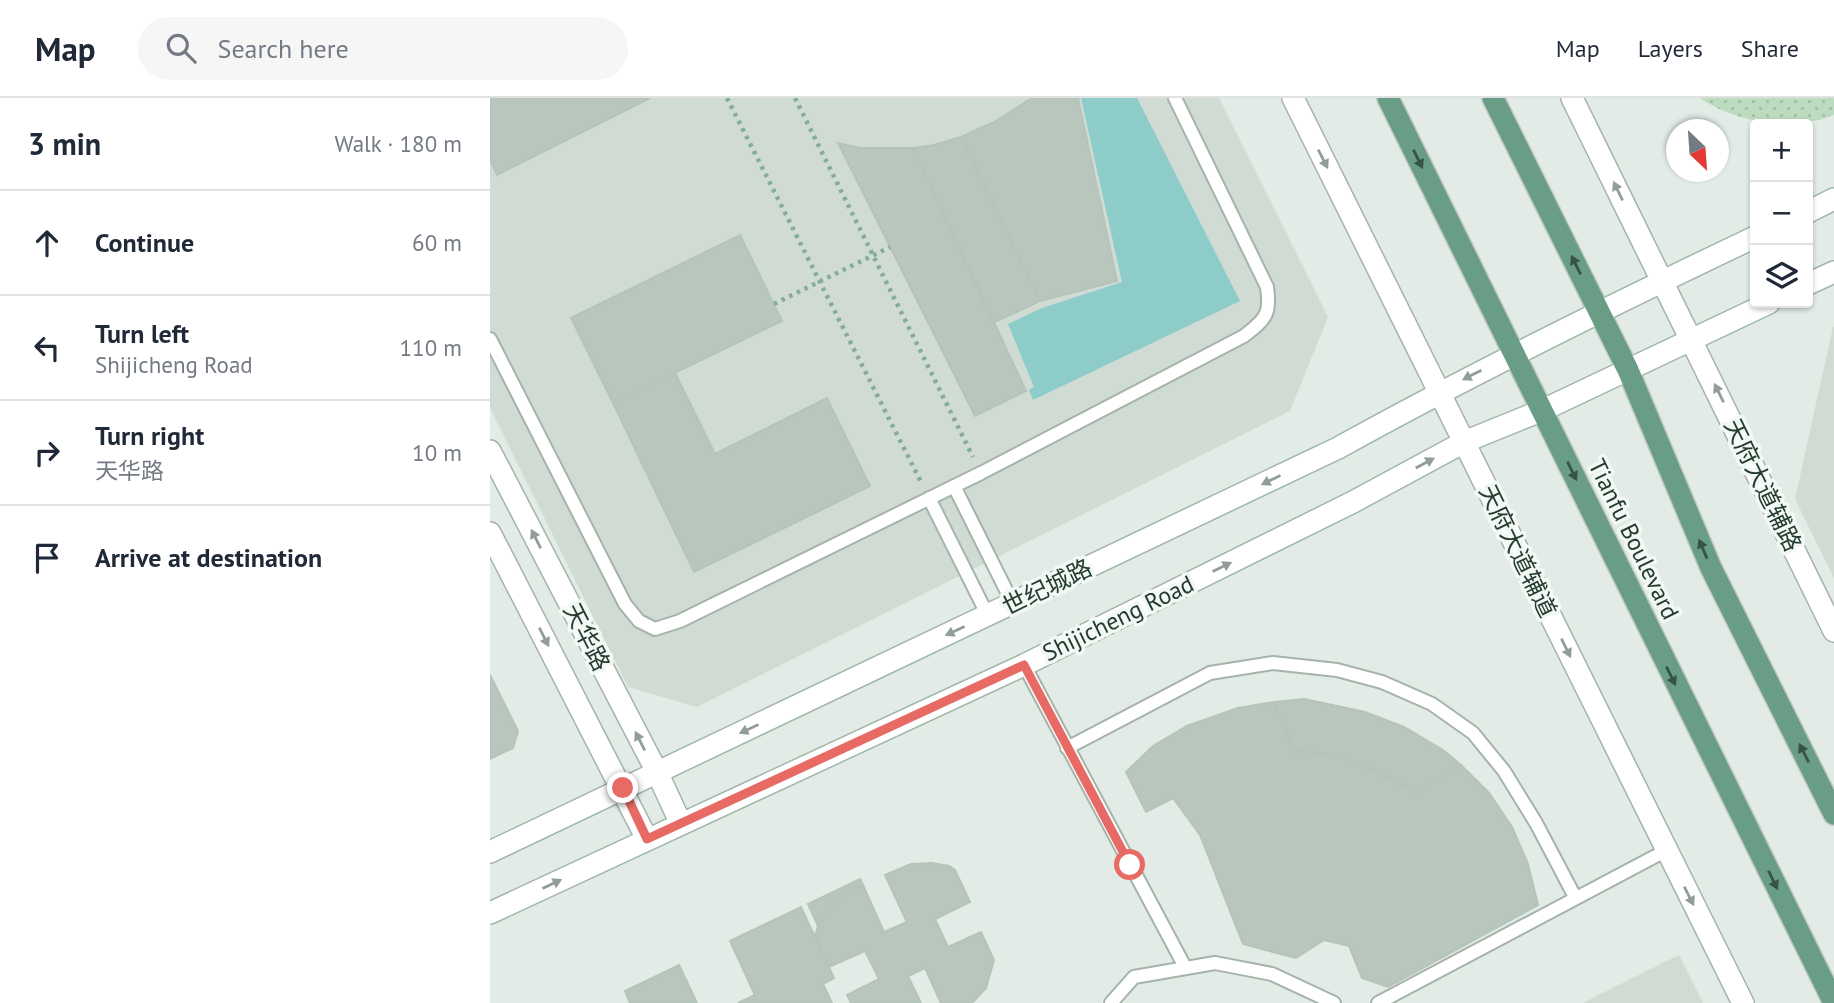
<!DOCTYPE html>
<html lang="en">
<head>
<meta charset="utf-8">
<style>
  :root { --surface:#fff; --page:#f6f6f7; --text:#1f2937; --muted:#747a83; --line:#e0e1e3 }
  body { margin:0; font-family:"PT Sans","Noto Sans SC",sans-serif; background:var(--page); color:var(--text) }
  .controls { position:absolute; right:21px; top:21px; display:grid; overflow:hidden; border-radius:7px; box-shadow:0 2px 5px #0004 }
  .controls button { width:63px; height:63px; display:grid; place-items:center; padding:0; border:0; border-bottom:2px solid var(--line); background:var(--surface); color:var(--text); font:35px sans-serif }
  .compass { position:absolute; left:1176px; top:21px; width:63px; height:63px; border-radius:50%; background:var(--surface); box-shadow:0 2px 5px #0004; rotate:155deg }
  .stop { position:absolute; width:21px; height:21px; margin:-16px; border:5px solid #e76b64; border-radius:50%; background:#fff }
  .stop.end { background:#e76b64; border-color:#fff; box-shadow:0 2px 7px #0008 }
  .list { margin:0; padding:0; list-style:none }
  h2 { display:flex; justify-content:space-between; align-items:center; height:91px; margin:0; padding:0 28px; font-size:30px }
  h2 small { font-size:23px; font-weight:400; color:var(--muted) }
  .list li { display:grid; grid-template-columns:46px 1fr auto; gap:21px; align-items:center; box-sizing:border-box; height:105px; padding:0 28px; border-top:2px solid var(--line) }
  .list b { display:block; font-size:26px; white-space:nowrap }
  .list p { margin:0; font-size:23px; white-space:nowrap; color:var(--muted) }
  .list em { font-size:23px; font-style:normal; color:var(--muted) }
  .icon { flex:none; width:38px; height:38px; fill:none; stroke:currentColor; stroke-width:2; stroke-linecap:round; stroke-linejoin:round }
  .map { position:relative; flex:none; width:1344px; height:905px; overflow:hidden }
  header { display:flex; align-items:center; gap:42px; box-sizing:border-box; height:98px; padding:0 35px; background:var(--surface); border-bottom:2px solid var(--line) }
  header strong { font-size:33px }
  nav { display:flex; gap:38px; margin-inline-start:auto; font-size:24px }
  .search { width:490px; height:63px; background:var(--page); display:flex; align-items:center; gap:18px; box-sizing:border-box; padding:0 24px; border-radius:38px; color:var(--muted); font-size:26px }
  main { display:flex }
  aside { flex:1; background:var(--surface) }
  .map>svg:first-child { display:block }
  .built { fill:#d0dbd4 }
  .garden { fill:url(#garden-dots) }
  .water { fill:#8eccca }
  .building { fill:#b8c6be; stroke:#b5c4bb; stroke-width:2 }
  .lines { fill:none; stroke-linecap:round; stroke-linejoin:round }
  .service-casing { stroke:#a5b3ab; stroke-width:16 }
  .tertiary-casing { stroke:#a5b3ab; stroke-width:24 }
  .secondary-casing { stroke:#a1b6ab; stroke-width:24 }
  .primary-casing { stroke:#c1c8c5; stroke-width:24 }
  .path { stroke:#85ac98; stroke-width:4.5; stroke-dasharray:3.5 5; stroke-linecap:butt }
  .service { stroke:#fff; stroke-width:12 }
  .tertiary { stroke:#fff; stroke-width:21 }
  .secondary { stroke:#fff; stroke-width:21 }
  .primary { stroke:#6a9d86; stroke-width:21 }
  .path-bridge { stroke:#85ac98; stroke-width:4.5; stroke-dasharray:3.5 5; stroke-linecap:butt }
  .oneway { fill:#919d98 }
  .oneway2 { fill:#355446 }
  .route { stroke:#e76b64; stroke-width:9 }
  .labels { text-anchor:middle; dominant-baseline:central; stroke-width:7; stroke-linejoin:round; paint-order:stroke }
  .street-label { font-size:24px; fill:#233b30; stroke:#f2f8f4 }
</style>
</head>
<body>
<header>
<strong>Map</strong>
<div class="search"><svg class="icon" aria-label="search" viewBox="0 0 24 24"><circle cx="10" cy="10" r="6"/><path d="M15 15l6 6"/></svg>Search here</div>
<nav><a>Map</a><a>Layers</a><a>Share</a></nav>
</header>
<main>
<aside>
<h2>3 min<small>Walk · 180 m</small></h2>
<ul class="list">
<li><svg class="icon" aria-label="ahead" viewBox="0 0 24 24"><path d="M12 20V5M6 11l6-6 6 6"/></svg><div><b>Continue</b></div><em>60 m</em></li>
<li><svg class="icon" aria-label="left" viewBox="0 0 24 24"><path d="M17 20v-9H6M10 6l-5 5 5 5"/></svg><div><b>Turn left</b><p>Shijicheng Road</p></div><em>110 m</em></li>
<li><svg class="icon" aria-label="right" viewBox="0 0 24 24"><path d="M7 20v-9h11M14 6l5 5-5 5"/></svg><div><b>Turn right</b><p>天华路</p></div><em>10 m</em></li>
<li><svg class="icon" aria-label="arrive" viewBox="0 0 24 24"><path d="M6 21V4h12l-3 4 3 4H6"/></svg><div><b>Arrive at destination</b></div></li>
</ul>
</aside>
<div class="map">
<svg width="1344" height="905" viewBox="0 0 1344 905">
  <defs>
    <pattern id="garden-dots" width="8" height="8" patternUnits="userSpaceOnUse" patternTransform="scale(1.75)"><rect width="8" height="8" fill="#bddbbf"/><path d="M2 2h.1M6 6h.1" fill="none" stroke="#a2bda4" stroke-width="1.8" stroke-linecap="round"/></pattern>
  </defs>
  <rect width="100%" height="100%" fill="#e2ebe5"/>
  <path class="built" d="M 0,0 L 729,0 L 838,219 L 800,313 L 207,609 L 138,589 L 0,310 Z
    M 1343,229 L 1344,229 L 1344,480 L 1305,401 Z
    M 1189,857 L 1213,905 L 1093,905 Z"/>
  <path class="garden" d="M 1210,0 L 1344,0 L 1344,17 C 1302,34 1247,25 1210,0 Z"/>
  <path class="water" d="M 591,0 L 647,0 L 750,203 L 543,302 L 539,292 L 544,289 L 518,226 L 552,210 L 632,184 Z"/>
  <path class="building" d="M 0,0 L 160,0 L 7,77 L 0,62 Z
    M 542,0 L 588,0 L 627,183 L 550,203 L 471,39 L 504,24 Z
    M 471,39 L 550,203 L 503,225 L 423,50 L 444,47 Z
    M 348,45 L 370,50 L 423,50 L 536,293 L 485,318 Z
    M 250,137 L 292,223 L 123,305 L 81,220 Z
    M 185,275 L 225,356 L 337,300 L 380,388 L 204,474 L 123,305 Z
    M 0,577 L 28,633 L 23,650 L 0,661 Z
    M 814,601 L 875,614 L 914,629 L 953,652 L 971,667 L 927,694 L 869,665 L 838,656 L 804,653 L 784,604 Z
    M 784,604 L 804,653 L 838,656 L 869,665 L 927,694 L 971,667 L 999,695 L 1022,729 L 1038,766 L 1048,807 L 898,889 L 872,880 L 859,848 L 834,842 L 806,860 L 753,846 L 710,737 L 683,700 L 656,714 L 636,674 L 663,648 L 697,628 L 748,610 Z
    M 442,765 L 459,768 L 465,772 L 480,804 L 445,821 L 458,849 L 491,834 L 504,862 L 496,890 L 482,905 L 451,905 L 435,870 L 418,878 L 431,905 L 361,905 L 357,897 L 389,881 L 375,853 L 339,869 L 325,838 L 328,828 L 348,802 L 373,787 L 394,834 L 417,824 L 395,777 L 421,766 Z
    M 370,781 L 373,787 L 348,802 L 328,828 L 318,806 Z
    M 311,809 L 344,880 L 333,886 L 342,905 L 248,905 L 265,897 L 240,843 Z
    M 189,867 L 207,905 L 140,905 L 135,893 Z"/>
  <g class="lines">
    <g class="service-casing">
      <path id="service" d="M 0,241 L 135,506 L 149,523 L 165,531 L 190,523 L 491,375 L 754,238 C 776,221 781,216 777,189 L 685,0
        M 464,388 L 523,506
        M 439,400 L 498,518
        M 534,567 L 695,869
        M 577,650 L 720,575 L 783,565 L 847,572 L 892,584 L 942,606 L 983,635 L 1014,673 L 1046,725 L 1085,799
        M 621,905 L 644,879 L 725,865 L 782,876 L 844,905
        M 888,905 L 1177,752"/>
    </g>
    <g class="tertiary-casing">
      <path id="tertiary" d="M 803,0 L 1253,905
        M 1082,0 L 1344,533
        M 0,353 L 167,674 L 191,726
        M 0,435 L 157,741"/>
    </g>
    <g class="secondary-casing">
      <path id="secondary" d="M 1318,114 L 1344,101
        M 1318,186 L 1344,174
        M 0,754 L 848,350 C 985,274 1124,206 1265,139
        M 0,815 L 534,567 L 863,404 L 974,344 L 1053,312 L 1279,205"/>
    </g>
    <g class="primary-casing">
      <path id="primary" d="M 898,0 L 1344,905
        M 1003,0 L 1138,272 L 1221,470 L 1344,716"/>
    </g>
    <path class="path" d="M 237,0 L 431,384
      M 305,0 L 483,359"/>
    <use href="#service" class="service"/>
    <use href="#tertiary" class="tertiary"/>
    <use href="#secondary" class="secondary"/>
    <use href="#primary" class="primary"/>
    <path class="path-bridge" d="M 284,206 L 400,149"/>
  </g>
  <defs><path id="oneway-solid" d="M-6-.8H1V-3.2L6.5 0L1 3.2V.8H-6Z" transform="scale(1.75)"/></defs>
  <g class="oneway">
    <use href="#oneway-solid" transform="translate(833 61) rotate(63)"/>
    <use href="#oneway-solid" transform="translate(1128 93) rotate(-116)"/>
    <use href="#oneway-solid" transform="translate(982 277) rotate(153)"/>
    <use href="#oneway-solid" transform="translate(1229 295) rotate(-116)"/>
    <use href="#oneway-solid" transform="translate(935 365) rotate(-28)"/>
    <use href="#oneway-solid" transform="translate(781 382) rotate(154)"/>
    <use href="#oneway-solid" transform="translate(46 441) rotate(-117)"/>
    <use href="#oneway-solid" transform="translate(732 469) rotate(-26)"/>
    <use href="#oneway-solid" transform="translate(465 533) rotate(155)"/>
    <use href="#oneway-solid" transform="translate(54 539) rotate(63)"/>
    <use href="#oneway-solid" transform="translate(1076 550) rotate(64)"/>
    <use href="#oneway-solid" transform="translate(259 631) rotate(155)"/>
    <use href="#oneway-solid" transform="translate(150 643) rotate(-117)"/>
    <use href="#oneway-solid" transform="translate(62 786) rotate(-25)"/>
    <use href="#oneway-solid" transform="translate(1199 798) rotate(63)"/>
  </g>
  <g class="oneway2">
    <use href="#oneway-solid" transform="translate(928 61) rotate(64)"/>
    <use href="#oneway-solid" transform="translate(1086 167) rotate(-116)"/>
    <use href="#oneway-solid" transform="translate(1082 373) rotate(64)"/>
    <use href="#oneway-solid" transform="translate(1213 451) rotate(-113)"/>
    <use href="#oneway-solid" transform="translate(1181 578) rotate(64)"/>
    <use href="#oneway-solid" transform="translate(1314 655) rotate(-117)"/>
    <use href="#oneway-solid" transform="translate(1283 782) rotate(64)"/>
  </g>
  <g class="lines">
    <path class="route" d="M 133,690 L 157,741 L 534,567 L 640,767"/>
  </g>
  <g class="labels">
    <g class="street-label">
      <text transform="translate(1273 387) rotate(64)">天府大道辅路</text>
      <text transform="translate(1144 441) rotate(64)">Tianfu Boulevard</text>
      <text transform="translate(1028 453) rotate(64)">天府大道辅道</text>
      <text transform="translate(557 489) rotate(-26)">世纪城路</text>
      <text transform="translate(628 520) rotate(-26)">Shijicheng Road</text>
      <text transform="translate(97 539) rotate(63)">天华路</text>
    </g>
  </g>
</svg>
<div class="controls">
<button>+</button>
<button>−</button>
<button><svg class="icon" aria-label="layers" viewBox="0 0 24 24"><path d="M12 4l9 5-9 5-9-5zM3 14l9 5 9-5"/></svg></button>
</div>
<svg class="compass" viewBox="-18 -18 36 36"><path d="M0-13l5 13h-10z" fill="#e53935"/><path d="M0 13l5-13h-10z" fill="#747a83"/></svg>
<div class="stop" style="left:640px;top:767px"></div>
<div class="stop end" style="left:133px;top:690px"></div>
</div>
</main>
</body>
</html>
